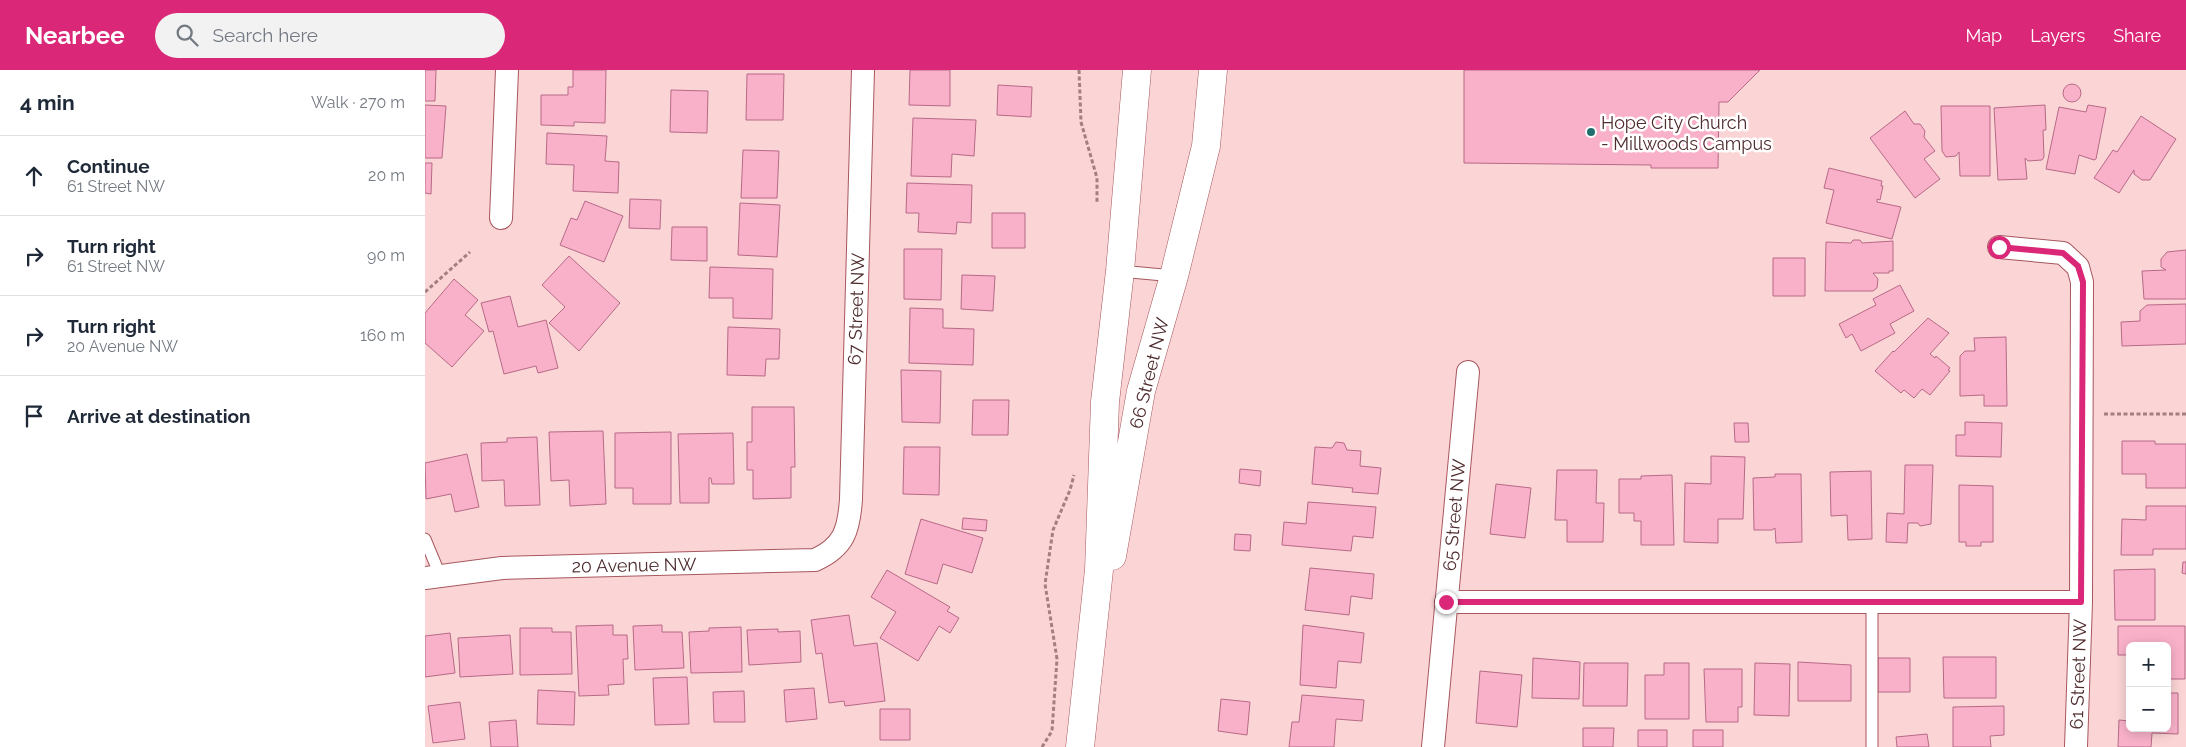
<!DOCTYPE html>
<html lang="en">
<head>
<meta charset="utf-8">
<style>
  :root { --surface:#fff; --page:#f2f2f3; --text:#1f2937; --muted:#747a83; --line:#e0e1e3; --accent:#db2777 }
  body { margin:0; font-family:Raleway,sans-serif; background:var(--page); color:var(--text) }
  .controls { position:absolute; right:15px; bottom:15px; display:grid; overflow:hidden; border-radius:8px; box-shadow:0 2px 12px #0003 }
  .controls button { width:45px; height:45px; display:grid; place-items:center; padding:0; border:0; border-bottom:1px solid var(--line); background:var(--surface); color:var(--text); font:25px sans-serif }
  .stop { position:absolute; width:15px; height:15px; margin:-11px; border:4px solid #db2777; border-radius:50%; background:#fff }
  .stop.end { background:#db2777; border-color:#fff; box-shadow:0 1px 5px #0008 }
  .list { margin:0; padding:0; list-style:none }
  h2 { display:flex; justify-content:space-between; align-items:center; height:65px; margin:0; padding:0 20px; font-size:21px }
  h2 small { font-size:16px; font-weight:400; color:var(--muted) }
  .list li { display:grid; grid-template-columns:32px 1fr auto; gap:15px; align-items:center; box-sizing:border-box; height:80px; padding:0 20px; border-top:1px solid var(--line) }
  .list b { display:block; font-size:19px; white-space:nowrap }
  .list p { margin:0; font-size:16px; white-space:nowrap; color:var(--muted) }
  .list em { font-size:16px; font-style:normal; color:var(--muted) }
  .icon { flex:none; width:28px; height:28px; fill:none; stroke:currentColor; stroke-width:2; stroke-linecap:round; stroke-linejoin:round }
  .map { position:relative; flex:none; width:1761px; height:677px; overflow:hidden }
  header { display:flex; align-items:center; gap:30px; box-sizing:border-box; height:70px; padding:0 25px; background:var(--accent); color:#fff }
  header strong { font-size:24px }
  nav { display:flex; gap:28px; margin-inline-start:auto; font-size:18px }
  .search { width:350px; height:45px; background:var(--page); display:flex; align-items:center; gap:12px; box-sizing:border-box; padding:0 18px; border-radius:28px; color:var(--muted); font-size:19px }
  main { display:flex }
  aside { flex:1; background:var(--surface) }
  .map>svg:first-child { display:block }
  .building { fill:#f9b1ca; stroke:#b76986 }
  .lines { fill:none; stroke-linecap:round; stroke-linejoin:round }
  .service-casing { stroke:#a7575d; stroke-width:13 }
  .minor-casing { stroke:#a7575d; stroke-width:24 }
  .secondary-casing { stroke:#a7575d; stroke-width:29 }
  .path { stroke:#a37f80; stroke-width:3; stroke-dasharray:4 2.5; stroke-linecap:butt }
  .service { stroke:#fff; stroke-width:11 }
  .minor { stroke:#fff; stroke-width:22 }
  .secondary { stroke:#fff; stroke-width:28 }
  .route { stroke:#db2777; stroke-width:6 }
  .poi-dot { fill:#216d6e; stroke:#fff; stroke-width:2 }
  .labels { text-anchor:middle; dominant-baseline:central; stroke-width:5; stroke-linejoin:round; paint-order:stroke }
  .poi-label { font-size:18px; fill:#4f2c2e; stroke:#fff; text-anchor:start }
  .street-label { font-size:18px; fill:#4f2c2e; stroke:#fff }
</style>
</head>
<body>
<header>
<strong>Nearbee</strong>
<div class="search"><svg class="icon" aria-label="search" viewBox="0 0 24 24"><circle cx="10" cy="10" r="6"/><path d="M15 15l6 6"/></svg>Search here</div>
<nav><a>Map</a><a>Layers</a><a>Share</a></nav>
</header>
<main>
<aside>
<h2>4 min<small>Walk · 270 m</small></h2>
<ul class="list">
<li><svg class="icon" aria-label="ahead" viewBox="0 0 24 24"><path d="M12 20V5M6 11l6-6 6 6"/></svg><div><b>Continue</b><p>61 Street NW</p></div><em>20 m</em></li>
<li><svg class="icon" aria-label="right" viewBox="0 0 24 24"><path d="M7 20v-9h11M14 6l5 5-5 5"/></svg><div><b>Turn right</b><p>61 Street NW</p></div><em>90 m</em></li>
<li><svg class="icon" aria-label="right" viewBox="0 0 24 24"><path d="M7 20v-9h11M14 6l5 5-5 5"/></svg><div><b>Turn right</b><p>20 Avenue NW</p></div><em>160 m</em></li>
<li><svg class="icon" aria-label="arrive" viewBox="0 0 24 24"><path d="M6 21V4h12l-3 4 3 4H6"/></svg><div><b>Arrive at destination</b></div></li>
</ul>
</aside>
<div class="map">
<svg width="1761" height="677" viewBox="0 0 1761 677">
  <rect width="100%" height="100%" fill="#fbd5d6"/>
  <path class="building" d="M 0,0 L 11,0 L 10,31 L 0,31 Z
    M 148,0 L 181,0 L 180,53 L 149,52 L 149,56 L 116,55 L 116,25 L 143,25 L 143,17 L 148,17 Z
    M 485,0 L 525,0 L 525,36 L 484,35 Z
    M 1039,0 L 1335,0 L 1303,32 L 1294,32 L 1293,98 L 1226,98 L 1226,95 L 1039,93 Z
    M 322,4 L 359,4 L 358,50 L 321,50 Z
    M1638 23a9 9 0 1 1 18 0a9 9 0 1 1-18 0Z
    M 573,15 L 607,17 L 606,47 L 572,45 Z
    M 246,20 L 283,21 L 282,63 L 245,62 Z
    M 0,35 L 21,36 L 17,88 L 0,88 Z
    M 1620,35 L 1621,60 L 1618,60 L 1619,87 L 1617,90 L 1603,91 L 1600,88 L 1602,109 L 1573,110 L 1569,38 Z
    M 1663,35 L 1681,38 L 1671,89 L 1669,90 L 1654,85 L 1650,104 L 1621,99 L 1634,37 L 1661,42 Z
    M 1516,36 L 1565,36 L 1565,106 L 1535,106 L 1534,82 L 1531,86 L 1521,87 L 1517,81 Z
    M 1480,41 L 1489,54 L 1495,54 L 1500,61 L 1499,67 L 1510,81 L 1499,89 L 1515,109 L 1490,128 L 1445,68 Z
    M 1716,46 L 1751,69 L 1725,110 L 1717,110 L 1709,104 L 1709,100 L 1694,123 L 1669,108 L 1688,80 L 1692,82 Z
    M 488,48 L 551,50 L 549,86 L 527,84 L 526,107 L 486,106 Z
    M 122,63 L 182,66 L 180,91 L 194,92 L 193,123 L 148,121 L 149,95 L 121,94 Z
    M 318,80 L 354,81 L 352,128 L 316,128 Z
    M 0,93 L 7,93 L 6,124 L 0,123 Z
    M 1404,98 L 1457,111 L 1456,116 L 1458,116 L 1455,130 L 1452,129 L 1452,132 L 1476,137 L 1467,169 L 1401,153 L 1409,120 L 1399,118 Z
    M 482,113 L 547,115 L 546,153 L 532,152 L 531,164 L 493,162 L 494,143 L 481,143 Z
    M 205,129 L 236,130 L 235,159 L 204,158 Z
    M 160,131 L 198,146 L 179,192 L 135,175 L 146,148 L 152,150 Z
    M 315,133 L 355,135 L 352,187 L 313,185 Z
    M 567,143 L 600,143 L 600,178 L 567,178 Z
    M 247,157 L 282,157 L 282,191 L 246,190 Z
    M 1428,170 L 1435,170 L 1437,173 L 1468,171 L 1468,201 L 1464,201 L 1464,203 L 1448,203 L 1453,209 L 1452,218 L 1448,221 L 1400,221 L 1401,172 L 1426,173 Z
    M 479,179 L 517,179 L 516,230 L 479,229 Z
    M 1761,180 L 1761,229 L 1719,229 L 1717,201 L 1741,200 L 1736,197 L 1736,189 L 1742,182 Z
    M 144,186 L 195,233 L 154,281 L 124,253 L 140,237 L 117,215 Z
    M 1348,188 L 1380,188 L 1380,226 L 1348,226 Z
    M 285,197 L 348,199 L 347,249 L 308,248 L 308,228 L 284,228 Z
    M 537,205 L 570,206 L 568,241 L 536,239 Z
    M 29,209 L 53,230 L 40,245 L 59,261 L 27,297 L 0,273 L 0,243 Z
    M 1475,215 L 1489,241 L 1465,254 L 1470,263 L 1436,281 L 1427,264 L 1421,268 L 1414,254 L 1451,235 L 1448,229 Z
    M 85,226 L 93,257 L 121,250 L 133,298 L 113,303 L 111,296 L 79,304 L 68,261 L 64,262 L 56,233 Z
    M 1761,234 L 1761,274 L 1697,276 L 1696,252 L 1715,251 L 1715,241 L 1722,235 Z
    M 485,238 L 518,239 L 518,258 L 549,259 L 548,295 L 484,293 Z
    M 1503,248 L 1524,263 L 1505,284 L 1510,288 L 1511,286 L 1525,298 L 1523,300 L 1525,301 L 1505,325 L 1497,319 L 1489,328 L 1479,320 L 1476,323 L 1450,301 L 1468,281 L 1469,282 Z
    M 303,257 L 355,259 L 354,289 L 341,289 L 340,306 L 302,305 Z
    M 1581,267 L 1582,336 L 1559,336 L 1559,325 L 1535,326 L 1535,286 L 1540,281 L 1550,281 L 1549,268 Z
    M 476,300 L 516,301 L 515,353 L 477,352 Z
    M 548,330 L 584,330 L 583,365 L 547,365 Z
    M 327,337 L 369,337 L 370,397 L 366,397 L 366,428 L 328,429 L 328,400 L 322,400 L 322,372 L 327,372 Z
    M 1540,352 L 1577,353 L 1576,387 L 1531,386 L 1531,365 L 1540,365 Z
    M 1309,353 L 1323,353 L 1324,372 L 1310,372 Z
    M 178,361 L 181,434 L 145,436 L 144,410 L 126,411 L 124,362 Z
    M 246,362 L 246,434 L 208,434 L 208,418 L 190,418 L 190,363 Z
    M 308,363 L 309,414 L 287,414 L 286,408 L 284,408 L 284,433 L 255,433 L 253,364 Z
    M 112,367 L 115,435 L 80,436 L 79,410 L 57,411 L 56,373 L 82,372 L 82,368 Z
    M 1697,371 L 1730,371 L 1730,374 L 1761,374 L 1761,418 L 1721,418 L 1721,404 L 1697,404 Z
    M 911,372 L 919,373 L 922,380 L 936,381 L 935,396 L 956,398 L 953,424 L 927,422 L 928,418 L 887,414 L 890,377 L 907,378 Z
    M 479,377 L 515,377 L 514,425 L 478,424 Z
    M 42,384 L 54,437 L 30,442 L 26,424 L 1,429 L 0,393 Z
    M 1286,386 L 1320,387 L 1318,449 L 1293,449 L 1293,473 L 1259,472 L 1260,413 L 1286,414 Z
    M 1480,395 L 1508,395 L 1506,454 L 1495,456 L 1493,453 L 1483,453 L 1482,473 L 1461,472 L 1462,443 L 1479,444 Z
    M 815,399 L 836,401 L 835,416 L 814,413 Z
    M 1132,400 L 1172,400 L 1171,433 L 1179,433 L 1178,472 L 1142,472 L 1142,450 L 1130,450 Z
    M 1446,401 L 1447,469 L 1423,470 L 1422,445 L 1406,446 L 1405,402 Z
    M 1350,404 L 1376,404 L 1377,472 L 1351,473 L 1350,458 L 1347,460 L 1329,460 L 1328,408 L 1350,407 Z
    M 1247,405 L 1249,475 L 1216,475 L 1216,451 L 1209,451 L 1209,443 L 1194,443 L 1194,409 L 1216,409 L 1216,406 Z
    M 1071,414 L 1106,418 L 1100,468 L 1065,464 Z
    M 1534,415 L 1568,416 L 1568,472 L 1556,472 L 1556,476 L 1541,476 L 1541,472 L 1534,472 Z
    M 883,432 L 951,437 L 948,468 L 928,466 L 926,481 L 857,475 L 859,452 L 881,454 Z
    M 1721,436 L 1761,436 L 1761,479 L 1728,479 L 1728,485 L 1696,485 L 1697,449 L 1721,450 Z
    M 538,448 L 562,450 L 561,461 L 537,459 Z
    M 496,449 L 558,468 L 547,503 L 518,494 L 512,514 L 480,504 Z
    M 810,464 L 826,465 L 825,481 L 809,480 Z
    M 1758,492 L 1761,492 L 1761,504 L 1757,503 Z
    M 885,498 L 949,504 L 947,529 L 926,526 L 924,545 L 880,540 Z
    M 1730,499 L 1730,550 L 1690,550 L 1689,500 Z
    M 462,500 L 525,537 L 522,541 L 534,548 L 525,563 L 514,556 L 493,591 L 455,568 L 471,542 L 446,527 Z
    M 424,545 L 429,576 L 452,573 L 460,631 L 420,636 L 419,631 L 404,633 L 397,583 L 391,584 L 386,550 Z
    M 188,555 L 188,565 L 202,565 L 203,589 L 198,589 L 199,614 L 183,615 L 184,625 L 154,626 L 151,556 Z
    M 237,555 L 237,562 L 257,562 L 259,598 L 210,600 L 208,556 Z
    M 878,555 L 939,563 L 936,593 L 913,591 L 911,618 L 875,615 Z
    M 1693,556 L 1760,556 L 1760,609 L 1742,609 L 1742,576 L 1705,576 L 1705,585 L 1693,585 Z
    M 316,557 L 317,602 L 266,603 L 264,562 L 284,561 L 284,558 Z
    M 95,558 L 127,558 L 127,562 L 146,562 L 147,604 L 95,605 Z
    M 353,559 L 353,562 L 375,561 L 376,592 L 324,595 L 322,560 Z
    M 25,563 L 30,603 L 0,607 L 0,566 Z
    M 85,565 L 88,604 L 35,607 L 33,568 Z
    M 1518,587 L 1571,587 L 1571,628 L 1519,628 Z
    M 1108,588 L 1155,592 L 1154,629 L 1107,628 Z
    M 1453,588 L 1485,588 L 1485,622 L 1453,622 Z
    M 1373,592 L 1426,595 L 1426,631 L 1373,631 Z
    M 1159,593 L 1203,593 L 1202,636 L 1158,636 Z
    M 1239,593 L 1264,593 L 1264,649 L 1220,649 L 1220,605 L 1239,605 Z
    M 1330,593 L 1365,594 L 1364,646 L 1329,645 Z
    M 1279,599 L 1317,599 L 1317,637 L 1313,637 L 1313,652 L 1281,652 Z
    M 1055,601 L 1097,605 L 1092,657 L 1051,653 Z
    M 262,607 L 264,654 L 230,655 L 228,608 Z
    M 389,618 L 392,649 L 361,652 L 359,620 Z
    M 113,620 L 150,622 L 149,655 L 112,654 Z
    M 319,621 L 320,652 L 289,652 L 288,622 Z
    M 1742,623 L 1753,623 L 1753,664 L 1727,663 L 1726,677 L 1693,677 L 1694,650 L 1705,651 L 1705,658 L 1742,658 Z
    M 877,625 L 939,630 L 937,651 L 911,649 L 909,677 L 864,677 L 867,652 L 874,652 Z
    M 796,629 L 825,632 L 822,665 L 793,661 Z
    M 35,632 L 40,669 L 8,673 L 3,636 Z
    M 1579,636 L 1579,665 L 1565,666 L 1566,677 L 1528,677 L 1528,637 Z
    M 455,639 L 485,639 L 485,670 L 455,670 Z
    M 91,650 L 93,677 L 66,677 L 64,652 Z
    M 1158,658 L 1189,658 L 1188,677 L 1158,677 Z
    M 1213,660 L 1242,660 L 1242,677 L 1213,677 Z
    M 1268,660 L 1298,660 L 1298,677 L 1268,677 Z
    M 1502,664 L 1504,677 L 1472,677 L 1471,667 Z"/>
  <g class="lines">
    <g class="service-casing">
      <path id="service" d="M 695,201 L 749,206
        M 0,469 L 15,505
        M 1447,677 L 1447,532"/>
    </g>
    <g class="minor-casing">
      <path id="minor" d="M 76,148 L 82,0
        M 1574,177 L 1638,183 L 1653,197 L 1657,212 L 1656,532 L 1651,677
        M 0,508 L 77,498 L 390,490 C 419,477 424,460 426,429 L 438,0
        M 1021,532 L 1656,532
        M 1008,677 L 1043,302"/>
    </g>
    <g class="secondary-casing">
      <path id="secondary" d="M 687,486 L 716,321 L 749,206 L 781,76 L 788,0
        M 655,677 L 674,500 L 680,332 L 695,201 L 712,0"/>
    </g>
    <path class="path" d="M 654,0 L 656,52 L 672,108 L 672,134
      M 0,222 L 45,182
      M 1679,344 L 1761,344
      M 617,677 L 627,661 L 632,589 L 620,514 L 628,460 L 645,420 L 649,405"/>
    <use href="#service" class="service"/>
    <use href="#minor" class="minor"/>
    <use href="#secondary" class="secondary"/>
  </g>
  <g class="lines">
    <path class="route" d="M 1021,532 L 1656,532 L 1658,212 L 1653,196 L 1638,183 L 1574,177"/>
  </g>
  <circle class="poi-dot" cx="1166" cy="62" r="5"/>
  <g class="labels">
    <g class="poi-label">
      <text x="1176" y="52">Hope City Church<tspan x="1176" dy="21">- Millwoods Campus</tspan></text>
    </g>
    <g class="street-label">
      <text transform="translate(431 239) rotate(-88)">67 Street NW</text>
      <text transform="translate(724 303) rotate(-76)">66 Street NW</text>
      <text transform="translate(1029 445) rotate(-85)">65 Street NW</text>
      <text transform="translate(209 495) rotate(-1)">20 Avenue NW</text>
      <text transform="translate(1653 604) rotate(-88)">61 Street NW</text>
    </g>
  </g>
</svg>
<div class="controls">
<button>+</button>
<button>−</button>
</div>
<div class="stop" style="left:1574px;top:177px"></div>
<div class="stop end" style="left:1021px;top:532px"></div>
</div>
</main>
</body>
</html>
